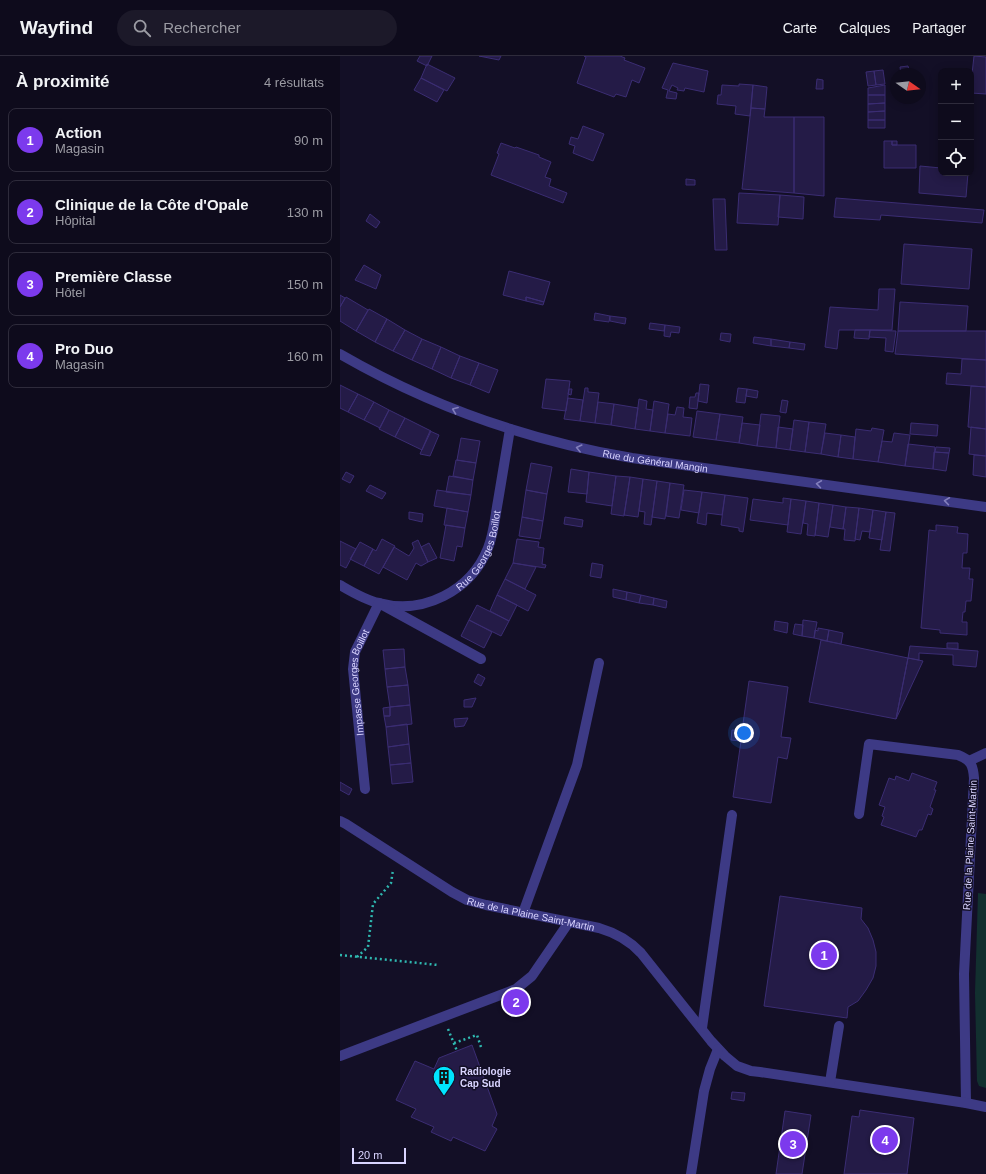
<!DOCTYPE html>
<html lang="fr">
<head>
<meta charset="utf-8">
<style>
  :root { --surface:#0e0b1c; --page:#1c1929; --text:#f1f3f6; --muted:#9b9ba3; --line:#2e2b3b; --accent:#7c3aed }
  body { margin:0; font-family:Helvetica,sans-serif; background:var(--page); color:var(--text) }
  .controls { position:absolute; right:12px; top:12px; display:grid; overflow:hidden; border-radius:8px; box-shadow:0 2px 10px #0003 }
  .controls button { width:36px; height:36px; display:grid; place-items:center; padding:0; border:0; border-bottom:1px solid var(--line); background:var(--surface); color:var(--text); font:20px sans-serif }
  .compass { position:absolute; left:550px; top:12px; width:36px; height:36px; border-radius:50%; background:var(--surface); box-shadow:0 2px 10px #0003; rotate:104deg }
  .scale { position:absolute; left:12px; bottom:10px; width:54px; box-sizing:border-box; padding-left:4px; border:2px solid #d9d4ff; border-top:0; font-size:11px; line-height:14px; white-space:nowrap; color:#d9d4ff; -webkit-text-stroke:3px #130f26; paint-order:stroke }
  .you { position:absolute; left:404px; top:677px; width:14px; height:14px; margin:-10px; border:3px solid #fff; border-radius:50%; background:#1a73e8; box-shadow:0 0 0 6px #1a73e833 }
  .badge { display:grid; place-items:center; width:26px; height:26px; border-radius:50%; background:var(--accent); color:#fff; font-size:13px; font-weight:700 }
  .pin { position:absolute; translate:-50% -50%; border:2px solid #fff; box-shadow:0 1px 4px #0006 }
  .list { margin:0; padding:0; list-style:none }
  h2 { display:flex; justify-content:space-between; align-items:center; height:52px; margin:0; padding:0 16px; font-size:17px }
  h2 small { font-size:13px; font-weight:400; color:var(--muted) }
  .list li { display:grid; grid-template-columns:26px 1fr auto; gap:12px; align-items:center; box-sizing:border-box; height:64px; margin:0 8px 8px; padding:0 8px; border:1px solid var(--line); border-radius:8px }
  .list b { display:block; font-size:15px; white-space:nowrap }
  .list p { margin:0; font-size:13px; white-space:nowrap; color:var(--muted) }
  .list em { font-size:13px; font-style:normal; color:var(--muted) }
  .icon { flex:none; width:22px; height:22px; fill:none; stroke:currentColor; stroke-width:2; stroke-linecap:round; stroke-linejoin:round }
  .map { position:relative; flex:none; width:646px; height:1118px; overflow:hidden }
  header { display:flex; align-items:center; gap:24px; box-sizing:border-box; height:56px; padding:0 20px; background:var(--surface); border-bottom:1px solid var(--line) }
  header strong { font-size:19px }
  nav { display:flex; gap:22px; margin-inline-start:auto; font-size:14px }
  .search { width:280px; height:36px; background:var(--page); display:flex; align-items:center; gap:10px; box-sizing:border-box; padding:0 14px; border-radius:22px; color:var(--muted); font-size:15px }
  main { display:flex }
  aside { flex:1; background:var(--surface) }
  .map>svg:first-child { display:block }
  .green { fill:#12302f }
  .building { fill:#241b47; stroke:#3b2d73 }
  .lines { fill:none; stroke-linecap:round; stroke-linejoin:round }
  .path { stroke:#2fb8b0; stroke-width:2.5; stroke-dasharray:2 3; stroke-linecap:butt }
  .minor { stroke:#3d3a85; stroke-width:10 }
  .oneway { stroke:#837fbc }
  .labels { text-anchor:middle; dominant-baseline:central; stroke-width:3; stroke-linejoin:round; paint-order:stroke }
  .street-label { font-size:10px; fill:#d9d4ff; stroke:#130f26 }
  .poi-label { font-size:10px; font-weight:bold; fill:#d9d4ff; stroke:#130f26; text-anchor:start }
</style>
</head>
<body>
<header>
<strong>Wayfind</strong>
<div class="search"><svg class="icon" aria-label="search" viewBox="0 0 24 24"><circle cx="10" cy="10" r="6"/><path d="M15 15l6 6"/></svg>Rechercher</div>
<nav><a>Carte</a><a>Calques</a><a>Partager</a></nav>
</header>
<main>
<aside>
<h2>À proximité<small>4 résultats</small></h2>
<ul class="list">
<li><span class="badge">1</span><div><b>Action</b><p>Magasin</p></div><em>90 m</em></li>
<li><span class="badge">2</span><div><b>Clinique de la Côte d'Opale</b><p>Hôpital</p></div><em>130 m</em></li>
<li><span class="badge">3</span><div><b>Première Classe</b><p>Hôtel</p></div><em>150 m</em></li>
<li><span class="badge">4</span><div><b>Pro Duo</b><p>Magasin</p></div><em>160 m</em></li>
</ul>
</aside>
<div class="map">
<svg width="646" height="1118" viewBox="0 0 646 1118">
  <rect width="100%" height="100%" fill="#130f26"/>
  <path class="green" d="M 638,837 L 646,838 L 646,1032 L 639,1030 L 637,1025 L 635,937 Z"/>
  <path class="building" d="M 80,0 L 92,0 L 87,10 L 77,5 Z
    M 139,0 L 161,0 L 159,4 Z
    M 244,0 L 280,0 L 285,2 L 284,4 L 305,12 L 299,27 L 292,24 L 286,41 L 276,38 L 274,41 L 237,27 L 246,1 Z
    M 634,0 L 646,1 L 646,38 L 631,37 L 631,18 L 632,18 Z
    M 333,7 L 368,15 L 364,36 L 345,32 L 344,35 L 337,34 L 338,32 L 332,29 L 329,35 L 337,37 L 336,43 L 326,42 L 328,34 L 322,32 Z
    M 87,8 L 115,22 L 107,35 L 81,22 Z
    M 568,10 L 570,18 L 561,18 L 560,11 Z
    M 543,14 L 545,28 L 536,29 L 534,15 Z
    M 534,15 L 536,29 L 528,30 L 526,16 Z
    M 81,22 L 104,34 L 97,46 L 74,34 Z
    M 477,23 L 483,24 L 483,33 L 476,33 Z
    M 399,28 L 413,29 L 410,60 L 395,58 L 396,50 L 377,48 L 378,39 L 381,39 L 382,29 L 399,30 Z
    M 413,29 L 427,31 L 425,53 L 411,52 Z
    M 545,29 L 545,39 L 528,39 L 528,32 Z
    M 528,39 L 545,39 L 545,47 L 528,48 Z
    M 545,47 L 545,55 L 528,56 L 528,48 Z
    M 411,52 L 425,53 L 424,61 L 454,61 L 454,137 L 402,133 Z
    M 545,55 L 545,64 L 528,64 L 528,56 Z
    M 454,61 L 484,61 L 484,140 L 454,137 Z
    M 528,64 L 545,64 L 545,72 L 528,72 Z
    M 243,70 L 264,78 L 253,105 L 233,97 L 235,90 L 229,88 L 231,81 L 238,83 Z
    M 544,85 L 552,85 L 552,89 L 576,89 L 576,112 L 544,112 Z
    M 552,85 L 557,85 L 557,89 L 552,89 Z
    M 161,87 L 175,92 L 176,91 L 199,99 L 199,101 L 211,106 L 205,121 L 211,123 L 209,130 L 227,137 L 223,147 L 151,119 L 159,98 L 157,97 Z
    M 580,110 L 601,112 L 601,117 L 628,117 L 626,141 L 579,137 Z
    M 346,123 L 355,124 L 355,129 L 346,129 Z
    M 399,137 L 440,139 L 438,169 L 397,167 Z
    M 440,139 L 464,141 L 463,163 L 438,161 Z
    M 496,142 L 644,154 L 642,167 L 541,159 L 540,164 L 494,161 Z
    M 373,143 L 385,143 L 387,194 L 375,194 Z
    M 30,158 L 40,166 L 36,172 L 26,165 Z
    M 564,188 L 632,193 L 629,233 L 561,228 Z
    M 24,209 L 41,219 L 36,233 L 15,224 Z
    M 169,215 L 210,226 L 204,246 L 186,241 L 186,245 L 163,239 Z
    M 539,233 L 555,233 L 552,274 L 499,274 L 497,293 L 485,291 L 490,251 L 538,254 Z
    M 0,239 L 5,242 L 0,251 Z
    M 6,241 L 28,254 L 16,275 L 0,265 L 0,251 Z
    M 186,241 L 204,246 L 203,249 L 186,245 Z
    M 560,246 L 628,250 L 626,275 L 558,275 Z
    M 29,253 L 47,263 L 35,286 L 16,275 Z
    M 255,257 L 270,260 L 269,266 L 254,264 Z
    M 270,260 L 286,262 L 285,268 L 270,265 Z
    M 47,263 L 65,274 L 53,295 L 35,286 Z
    M 310,267 L 325,269 L 324,275 L 309,273 Z
    M 325,269 L 340,271 L 339,277 L 331,276 L 330,281 L 324,280 Z
    M 65,274 L 82,283 L 72,304 L 53,295 Z
    M 515,274 L 530,274 L 529,283 L 514,282 Z
    M 530,274 L 556,275 L 553,296 L 545,295 L 546,282 L 529,281 Z
    M 558,275 L 646,275 L 646,304 L 555,298 Z
    M 381,277 L 391,278 L 390,286 L 380,284 Z
    M 414,281 L 431,283 L 431,290 L 413,287 Z
    M 82,283 L 101,291 L 92,313 L 72,304 Z
    M 431,283 L 450,286 L 449,292 L 431,290 Z
    M 450,286 L 465,288 L 464,294 L 449,292 Z
    M 101,291 L 120,300 L 111,322 L 92,313 Z
    M 120,300 L 139,307 L 130,329 L 111,322 Z
    M 622,303 L 646,304 L 646,331 L 606,328 L 607,317 L 621,318 Z
    M 139,307 L 158,314 L 149,337 L 130,329 Z
    M 206,323 L 230,325 L 226,355 L 202,352 Z
    M 360,328 L 369,329 L 367,347 L 358,345 Z
    M 0,329 L 18,338 L 8,356 L 0,352 Z
    M 631,330 L 646,331 L 646,373 L 628,371 Z
    M 245,332 L 248,332 L 248,336 L 259,337 L 255,367 L 240,365 Z
    M 398,332 L 407,333 L 405,347 L 396,346 Z
    M 229,333 L 232,333 L 231,339 L 228,338 Z
    M 407,333 L 418,335 L 417,342 L 406,340 Z
    M 356,337 L 359,337 L 357,353 L 349,352 L 350,341 L 355,341 Z
    M 18,338 L 34,346 L 24,364 L 8,356 Z
    M 228,342 L 243,344 L 240,365 L 224,363 Z
    M 299,343 L 307,345 L 306,353 L 313,354 L 310,375 L 295,373 Z
    M 442,344 L 448,345 L 446,357 L 440,356 Z
    M 314,345 L 329,348 L 325,377 L 310,375 Z
    M 34,346 L 49,354 L 40,372 L 24,364 Z
    M 258,346 L 274,348 L 271,369 L 255,367 Z
    M 274,348 L 298,352 L 295,373 L 271,369 Z
    M 337,351 L 344,352 L 343,361 L 352,362 L 350,380 L 325,377 L 328,358 L 335,359 Z
    M 49,354 L 65,362 L 55,381 L 39,373 Z
    M 357,355 L 380,358 L 376,384 L 353,381 Z
    M 380,358 L 403,361 L 399,387 L 376,384 Z
    M 421,358 L 440,360 L 436,392 L 417,390 Z
    M 65,362 L 91,375 L 82,394 L 55,381 Z
    M 454,364 L 469,366 L 465,396 L 450,394 Z
    M 469,366 L 486,368 L 481,398 L 465,396 Z
    M 402,367 L 420,369 L 417,390 L 399,387 Z
    M 571,367 L 598,369 L 597,380 L 570,378 Z
    M 438,371 L 453,373 L 450,394 L 436,392 Z
    M 631,371 L 646,373 L 646,400 L 629,398 Z
    M 532,372 L 544,374 L 538,406 L 513,403 L 516,373 L 531,375 Z
    M 90,375 L 99,379 L 90,400 L 80,398 Z
    M 485,377 L 501,379 L 498,401 L 481,398 Z
    M 554,377 L 570,379 L 565,410 L 538,406 L 542,385 L 552,386 Z
    M 501,379 L 515,381 L 513,403 L 498,401 Z
    M 121,382 L 140,385 L 136,407 L 117,404 Z
    M 568,388 L 595,391 L 593,413 L 565,410 Z
    M 596,391 L 610,392 L 609,397 L 595,396 Z
    M 594,396 L 609,397 L 606,415 L 593,413 Z
    M 634,399 L 646,400 L 646,421 L 633,419 Z
    M 116,404 L 136,407 L 133,424 L 113,420 Z
    M 191,407 L 212,411 L 207,438 L 186,434 Z
    M 231,413 L 249,416 L 247,438 L 228,436 Z
    M 6,416 L 14,420 L 10,427 L 2,423 Z
    M 249,416 L 276,420 L 272,450 L 246,446 Z
    M 109,420 L 133,424 L 131,439 L 106,436 Z
    M 276,420 L 290,421 L 284,460 L 271,458 Z
    M 290,421 L 303,423 L 298,461 L 284,459 Z
    M 303,423 L 317,425 L 311,469 L 304,468 L 305,456 L 299,455 Z
    M 317,425 L 330,427 L 325,463 L 312,461 Z
    M 330,427 L 344,429 L 339,462 L 326,460 Z
    M 30,429 L 46,437 L 42,443 L 26,435 Z
    M 97,434 L 131,439 L 128,456 L 94,450 Z
    M 186,434 L 207,438 L 203,465 L 182,461 Z
    M 344,434 L 362,436 L 359,457 L 341,454 Z
    M 362,436 L 385,439 L 382,459 L 367,457 L 366,469 L 357,467 Z
    M 385,439 L 408,442 L 403,476 L 399,475 L 399,472 L 381,469 Z
    M 443,442 L 451,443 L 448,469 L 410,464 L 413,443 L 443,447 Z
    M 451,443 L 466,445 L 461,478 L 447,476 Z
    M 466,445 L 479,447 L 475,480 L 467,479 L 468,468 L 463,467 Z
    M 479,447 L 493,449 L 488,481 L 475,479 Z
    M 493,449 L 506,451 L 503,473 L 490,471 Z
    M 506,451 L 519,452 L 515,485 L 504,484 L 505,473 L 503,473 Z
    M 107,452 L 128,456 L 125,472 L 104,469 Z
    M 519,452 L 533,454 L 530,476 L 522,475 L 520,484 L 515,483 Z
    M 533,454 L 546,456 L 542,484 L 529,482 Z
    M 69,456 L 83,458 L 82,466 L 69,463 Z
    M 546,456 L 555,457 L 550,495 L 540,494 Z
    M 182,461 L 203,465 L 200,483 L 179,480 Z
    M 225,461 L 243,464 L 242,471 L 224,468 Z
    M 106,469 L 125,472 L 122,491 L 117,490 L 114,505 L 100,502 Z
    M 596,469 L 618,471 L 617,477 L 628,478 L 627,497 L 623,497 L 622,512 L 630,512 L 629,523 L 633,523 L 631,545 L 626,545 L 625,556 L 623,556 L 622,566 L 627,566 L 627,579 L 600,577 L 600,574 L 581,572 L 589,474 L 596,475 Z
    M 42,483 L 55,490 L 39,518 L 24,510 L 33,493 L 36,495 Z
    M 177,483 L 199,486 L 198,491 L 204,492 L 202,508 L 206,509 L 205,512 L 173,507 Z
    M 78,484 L 88,506 L 81,510 L 76,507 L 67,524 L 43,511 L 54,491 L 69,500 L 74,492 L 72,487 Z
    M 0,485 L 16,493 L 6,512 L 0,509 Z
    M 20,486 L 33,493 L 24,510 L 10,503 Z
    M 89,487 L 97,502 L 88,506 L 81,491 Z
    M 173,507 L 196,511 L 185,533 L 165,523 Z
    M 252,507 L 263,509 L 261,522 L 250,520 Z
    M 165,523 L 196,539 L 188,555 L 157,539 Z
    M 273,533 L 287,536 L 286,544 L 273,541 Z
    M 287,536 L 301,539 L 299,547 L 286,544 Z
    M 157,539 L 177,549 L 169,565 L 150,555 Z
    M 301,539 L 314,542 L 313,549 L 299,547 Z
    M 314,542 L 327,545 L 326,552 L 313,549 Z
    M 137,549 L 169,565 L 161,580 L 129,564 Z
    M 129,564 L 152,576 L 144,592 L 121,580 Z
    M 463,564 L 477,566 L 474,582 L 462,580 Z
    M 435,565 L 448,567 L 447,577 L 434,574 Z
    M 455,568 L 463,569 L 462,580 L 453,578 Z
    M 478,572 L 489,574 L 487,585 L 474,582 L 475,574 L 478,575 Z
    M 489,574 L 503,577 L 501,588 L 487,585 Z
    M 481,584 L 568,602 L 556,663 L 469,646 Z
    M 607,587 L 618,587 L 618,593 L 607,592 Z
    M 570,590 L 638,595 L 636,611 L 613,609 L 613,599 L 579,597 L 579,604 L 568,602 Z
    M 64,593 L 65,611 L 45,613 L 43,594 Z
    M 568,602 L 583,605 L 556,663 Z
    M 65,611 L 68,629 L 47,631 L 45,613 Z
    M 138,618 L 145,622 L 141,630 L 134,626 Z
    M 409,625 L 448,631 L 441,681 L 451,682 L 447,703 L 438,701 L 431,747 L 393,741 L 401,685 L 391,684 L 392,674 L 402,675 Z
    M 68,629 L 70,649 L 50,651 L 47,631 Z
    M 136,642 L 132,651 L 124,651 L 124,644 Z
    M 70,649 L 72,668 L 46,671 L 44,660 L 50,660 L 50,651 Z
    M 50,651 L 50,660 L 44,660 L 43,652 Z
    M 128,662 L 124,670 L 115,671 L 114,663 Z
    M 67,668 L 69,688 L 48,691 L 46,671 Z
    M 69,688 L 71,707 L 50,709 L 48,691 Z
    M 71,707 L 73,726 L 52,728 L 50,709 Z
    M 572,717 L 597,726 L 594,734 L 596,734 L 590,751 L 593,753 L 591,759 L 588,758 L 582,774 L 579,774 L 576,781 L 541,769 L 544,761 L 542,760 L 545,751 L 539,749 L 549,722 L 555,724 L 556,720 L 569,725 Z
    M 0,726 L 12,733 L 9,739 L 0,734 Z
    M 440,840 L 522,852 L 521,863 L 528,872 L 533,884 L 536,896 L 536,910 L 533,922 L 526,934 L 518,945 L 508,951 L 507,962 L 424,950 Z
    M 132,989 L 157,1058 L 152,1070 L 157,1073 L 145,1095 L 113,1081 L 111,1085 L 91,1076 L 94,1071 L 71,1061 L 76,1053 L 56,1044 L 75,1005 L 94,1013 L 99,1002 Z
    M 392,1036 L 405,1037 L 404,1045 L 391,1043 Z
    M 520,1054 L 574,1062 L 567,1118 L 504,1118 L 512,1060 L 519,1061 Z
    M 445,1055 L 471,1059 L 462,1118 L 436,1118 Z"/>
  <g class="lines">
    <path class="path" d="M 0,899 L 98,909
      M 17,901 L 28,891 L 33,848 L 51,827 L 53,814
      M 108,973 L 117,995
      M 114,987 L 137,979 L 141,991"/>
    <g class="minor">
      <path id="s1" d="M 0,298 C 90,350 190,385 292,402 L 646,451"/>
      <path id="s2" d="M 0,529 C 12,536 25,544 39,547 C 83,559 131,535 148,492 C 154,477 155,461 158,445 C 162,421 166,397 170,373"/>
      <path d="M 629,705 L 646,697"/>
      <path id="s3" d="M 25,733 L 13,613 L 15,596 L 39,547 L 141,603"/>
      <path d="M 519,758 L 529,688 L 618,699 C 631,704 633,709 634,722 L 624,918 L 626,1047"/>
      <path id="s4" d="M 0,765 L 6,768 L 112,836 L 127,844 L 146,849 L 259,872 C 276,877 289,884 301,897 L 371,985 L 385,1000 L 397,1010 L 411,1015 L 420,1016 L 626,1047 L 646,1051"/>
      <path d="M 183,857 L 237,709 L 259,607"/>
      <path d="M 362,972 L 392,759"/>
      <path d="M 0,1000 L 176,933 L 192,920 L 229,866"/>
      <path d="M 490,1026 L 499,970"/>
      <path d="M 351,1118 L 364,1035 L 370,1013 L 378,993"/>
    </g>
  </g>
  <defs><path id="oneway-chevron" d="M-2-3.5L2.5 0L-2 3.5" fill="none" stroke-width="1.6" stroke-linecap="round" stroke-linejoin="round"/></defs>
  <g class="oneway">
    <use href="#oneway-chevron" transform="translate(115 354) rotate(-159)"/>
    <use href="#oneway-chevron" transform="translate(239 392) rotate(-166)"/>
    <use href="#oneway-chevron" transform="translate(479 428) rotate(-172)"/>
    <use href="#oneway-chevron" transform="translate(607 445) rotate(-172)"/>
  </g>
  <defs>
    <g id="building-pin" transform="scale(1.15)"><path d="M0 17L-7.5 6A9.5 9.5 0 1 1 7.5 6Z" fill="#00e5ff" stroke="#130f26"/><path d="M-4-6H4V6H1V3H-1V6H-4ZM-2.5-4.3h1.7v1.8h-1.7ZM.8-4.3h1.7v1.8H.8ZM-2.5-1h1.7V.8h-1.7ZM.8-1h1.7V.8H.8Z" fill="#111"/></g>
  </defs>
  <g fill-rule="evenodd">
    <use href="#building-pin" x="104" y="1021"/>
  </g>
  <g class="labels">
    <g class="street-label">
      <text stroke="none"><textPath href="#s1" startOffset="335">Rue du Général Mangin</textPath></text>
      <text stroke="none"><textPath href="#s2" startOffset="170">Rue Georges Boillot</textPath></text>
      <text stroke="none"><textPath href="#s3" startOffset="108">Impasse Georges Boillot</textPath></text>
      <text transform="translate(630 789) rotate(-87)">Rue de la Plaine Saint-Martin</text>
      <text stroke="none"><textPath href="#s4" startOffset="215">Rue de la Plaine Saint-Martin</textPath></text>
    </g>
    <g class="poi-label">
      <text x="120" y="1015">Radiologie<tspan x="120" dy="12">Cap Sud</tspan></text>
    </g>
  </g>
</svg>
<div class="controls">
<button>+</button>
<button>−</button>
<button><svg class="icon" aria-label="locate" viewBox="0 0 24 24"><circle cx="12" cy="12" r="6"/><path d="M12 2v4M12 18v4M2 12h4M18 12h4"/></svg></button>
</div>
<svg class="compass" viewBox="-18 -18 36 36"><path d="M0-13l5 13h-10z" fill="#e53935"/><path d="M0 13l5-13h-10z" fill="#9b9ba3"/></svg>
<div class="scale">20 m</div>
<div class="you"></div>
<div class="pin badge" style="left:484px;top:899px">1</div>
<div class="pin badge" style="left:176px;top:946px">2</div>
<div class="pin badge" style="left:453px;top:1088px">3</div>
<div class="pin badge" style="left:545px;top:1084px">4</div>
</div>
</main>
</body>
</html>
